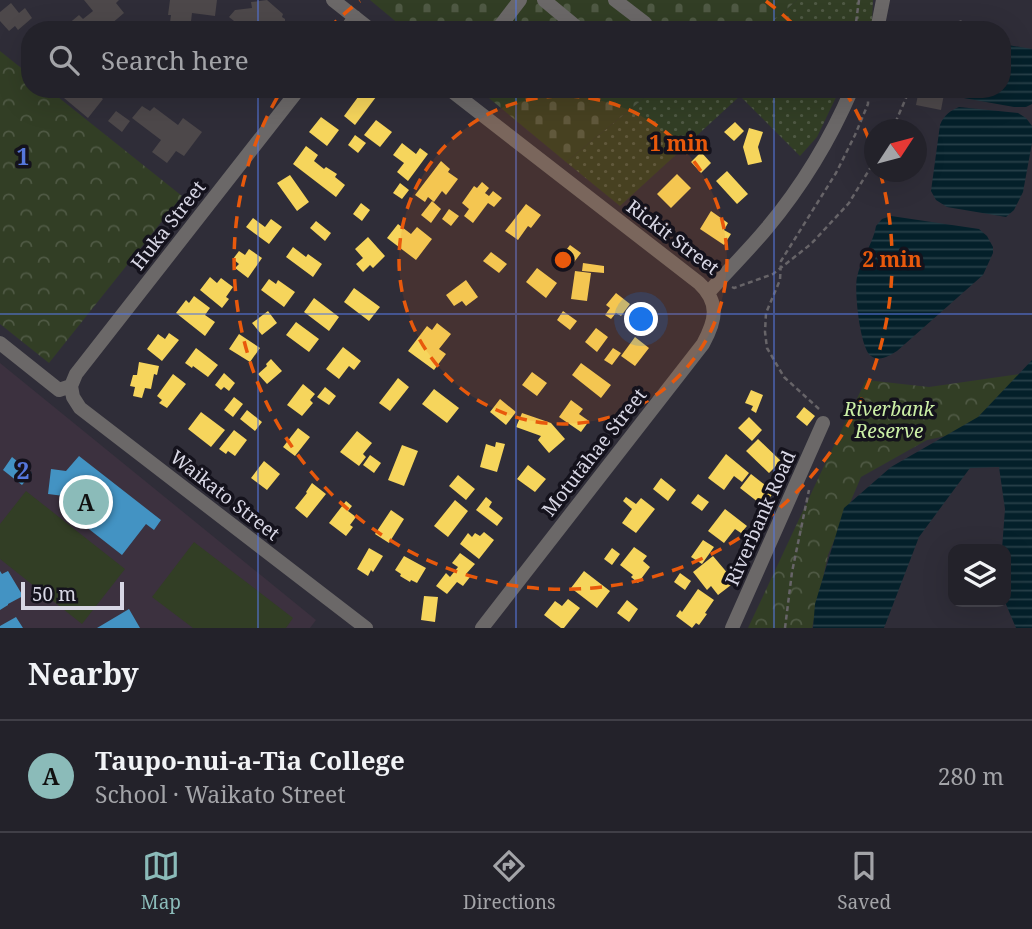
<!DOCTYPE html>
<html lang="en">
<head>
<meta charset="utf-8">
<style>
  :root { --surface:#23222a; --page:#2b2a32; --text:#f1f3f6; --muted:#a3a4a8; --line:#403f47; --accent:#8bbbb9 }
  body { margin:0; font-family:"Noto Serif",serif; background:var(--page); color:var(--text) }
  .controls { position:absolute; right:21px; bottom:21px; display:grid; overflow:hidden; border-radius:14px; box-shadow:0 7px 28px #0002 }
  .controls button { width:63px; height:63px; display:grid; place-items:center; padding:0; border:0; border-bottom:2px solid var(--line); background:var(--surface); color:var(--text); font:35px sans-serif }
  .compass { position:absolute; left:864px; top:119px; width:63px; height:63px; border-radius:50%; background:var(--surface); box-shadow:0 7px 28px #0002; rotate:54deg }
  .scale { position:absolute; left:21px; bottom:18px; width:103px; box-sizing:border-box; padding-left:7px; border:4px solid #d8d7e5; border-top:0; font-size:19px; line-height:24px; white-space:nowrap; color:#d8d7e5; -webkit-text-stroke:5px #14121c; paint-order:stroke }
  .you { position:absolute; left:642px; top:320px; width:24px; height:24px; margin:-18px; border:5px solid #fff; border-radius:50%; background:#1a73e8; box-shadow:0 0 0 10px #1a73e833 }
  .badge { display:grid; place-items:center; width:46px; height:46px; border-radius:50%; background:var(--accent); color:#111; font-size:23px; font-weight:700 }
  .pin { position:absolute; translate:-50% -50%; border:4px solid #fff; box-shadow:0 2px 7px #0006 }
  .list { margin:0; padding:0; list-style:none }
  h2 { display:flex; justify-content:space-between; align-items:center; height:91px; margin:0; padding:0 28px; font-size:30px }
  h2 small { font-size:23px; font-weight:400; color:var(--muted) }
  .list li { display:grid; grid-template-columns:46px 1fr auto; gap:21px; align-items:center; box-sizing:border-box; height:112px; padding:0 28px; border-top:2px solid var(--line) }
  .list b { display:block; font-size:26px; white-space:nowrap }
  .list p { margin:0; font-size:23px; white-space:nowrap; color:var(--muted) }
  .list em { font-size:23px; font-style:normal; color:var(--muted) }
  .icon { flex:none; width:38px; height:38px; fill:none; stroke:currentColor; stroke-width:2; stroke-linecap:round; stroke-linejoin:round }
  .map { position:relative; flex:none; width:1032px; height:628px; overflow:hidden }
  .search { position:absolute; background:var(--surface); box-shadow:0 7px 28px #0002; left:21px; right:21px; top:21px; height:77px; display:flex; align-items:center; gap:18px; box-sizing:border-box; padding:0 24px; border-radius:28px; color:var(--muted); font-size:26px }
  .sheet { height:203px; background:var(--surface) }
  nav { display:flex; justify-content:space-around; align-items:center; box-sizing:border-box; height:98px; border-top:2px solid var(--line); background:var(--surface); font-size:19px; color:var(--muted) }
  nav a { display:grid; justify-items:center; gap:4px }
  nav .on { color:var(--accent) }
  .map>svg:first-child { display:block }
  .education { fill:#3c313f }
  .grass { fill:url(#grass-dots) }
  .cemetery { fill:url(#cemetery-stones) }
  .park { fill:url(#park-crowns) }
  .pitch { fill:#323e25 }
  .water { fill:url(#water-rules) }
  .homes { fill:#f6d55c }
  .schools { fill:#4393c3 }
  .building { fill:#4d484a }
  .lines { fill:none; stroke-linecap:round; stroke-linejoin:round }
  .path { stroke:#676468; stroke-width:2.5; stroke-dasharray:5 3.5; stroke-linecap:butt }
  .minor { stroke:#6b6868; stroke-width:14 }
  .grid { fill:none; stroke:#5577dc; stroke-width:2; stroke-opacity:0.55 }
  .ring { fill:none; stroke:#e8590c; stroke-width:3.5; stroke-dasharray:12 9 }
  .labels { text-anchor:middle; dominant-baseline:central; stroke-width:7; stroke-linejoin:round; paint-order:stroke }
  .street-label { font-size:19px; fill:#d8d7e5; stroke:#14121c }
  .park-label { font-size:19px; font-style:italic; fill:#ccf0a6; stroke:#14121c }
  .grid-label { font-size:23px; text-anchor:middle; font-weight:bold; fill:#5577dc; stroke:#14121c; stroke-width:7; stroke-linejoin:round; paint-order:stroke }
  .centre { fill:#e8590c; stroke:#14121c; stroke-width:3.5 }
  .ring-label { font-size:21px; text-anchor:middle; font-weight:bold; fill:#e8590c; stroke:#14121c; stroke-width:7; stroke-linejoin:round; paint-order:stroke }
</style>
</head>
<body>
<div class="map">
<svg width="1032" height="628" viewBox="0 0 1032 628">
  <defs>
    <pattern id="grass-dots" width="8" height="8" patternUnits="userSpaceOnUse" patternTransform="scale(1.75)"><rect width="8" height="8" fill="#323e25"/><path d="M2 2h.1M6 6h.1" fill="none" stroke="#4f5944" stroke-width="1.8" stroke-linecap="round"/></pattern>
    <pattern id="cemetery-stones" width="16" height="16" patternUnits="userSpaceOnUse" patternTransform="scale(1.75)"><rect width="16" height="16" fill="#323e25"/><path d="M2 7V4a2 2 0 0 1 4 0v3zM10 15v-3a2 2 0 0 1 4 0v3z" fill="#4f5944"/></pattern>
    <pattern id="park-crowns" width="20" height="18" patternUnits="userSpaceOnUse" patternTransform="scale(1.75)"><rect width="20" height="18" fill="#323e25"/><path d="M2 6a3 3 0 1 1 6 0M12 15a3 3 0 1 1 6 0" fill="none" stroke="#4f5944"/></pattern>
    <pattern id="water-rules" width="6" height="5" patternUnits="userSpaceOnUse" patternTransform="scale(1.75)"><rect width="6" height="5" fill="#04202a"/><path d="M0 2.5h6" fill="none" stroke="#284049"/></pattern>
  </defs>
  <rect width="100%" height="100%" fill="#2f2d38"/>
  <path class="education" d="M 0,363 L 316,620 L 310,628 L 0,628 Z"/>
  <path class="grass" d="M 797,0 L 873,0 L 872,22 L 869,30 L 763,30 Z
    M 655,89 L 840,89 L 817,137 L 800,156 L 740,96 L 620,206 L 566,162 Z"/>
  <path class="cemetery" d="M 370,0 L 797,0 L 763,30 L 406,30 Z
    M 478,89 L 655,89 L 566,162 Z"/>
  <path class="park" d="M 0,51 L 30,75 L 30,89 L 48,89 L 182,196 L 49,363 L 0,324 Z
    M 1020,374 L 965,432 L 927,440 L 861,477 L 828,555 L 812,628 L 748,628 L 824,466 L 866,380 L 929,387 Z"/>
  <path class="pitch" d="M 26,491 L 125,569 L 82,624 L 0,559 L 0,524 Z
    M 194,542 L 293,618 L 286,628 L 193,628 L 152,597 Z"/>
  <path class="water" d="M 1002,44 L 1032,49 L 1032,104 L 1026,107 L 1014,107 L 958,97 L 952,89 L 1002,89 Z
    M 959,107 L 1018,113 L 1026,118 L 1032,126 L 1032,143 L 1023,192 L 1014,210 L 1006,217 L 947,207 L 936,200 L 931,191 L 940,125 C 944,115 950,111 959,107 Z
    M 891,216 L 979,229 L 987,236 L 993,247 L 993,253 L 983,275 L 897,351 C 889,356 880,362 871,356 C 860,348 854,291 857,277 C 861,259 873,244 876,226 L 882,219 Z
    M 1032,360 L 1032,628 L 1016,628 L 1005,602 L 1006,549 L 1002,549 L 1005,509 L 999,467 L 970,468 L 919,537 L 884,628 L 813,628 L 815,604 L 844,508 L 891,467 L 978,417 Z"/>
  <path class="homes" d="M 357,89 L 374,89 L 379,93 L 355,125 L 344,116 L 358,97 L 354,94 Z
    M 321,117 L 339,130 L 327,146 L 309,132 Z
    M 376,120 L 392,132 L 380,147 L 364,135 Z
    M 735,122 L 744,131 L 734,141 L 724,132 Z
    M 749,128 L 763,132 L 758,147 L 762,162 L 748,165 L 743,147 Z
    M 355,135 L 366,143 L 358,153 L 348,145 Z
    M 402,143 L 416,154 L 420,148 L 428,154 L 408,181 L 397,172 L 404,163 L 393,155 Z
    M 306,146 L 318,155 L 314,161 L 324,169 L 326,167 L 337,174 L 335,177 L 345,185 L 336,197 L 293,164 Z
    M 701,152 L 711,163 L 701,173 L 691,162 Z
    M 441,161 L 450,169 L 448,172 L 458,179 L 446,195 L 442,191 L 434,202 L 428,197 L 425,202 L 415,195 Z
    M 727,171 L 748,194 L 737,204 L 716,181 Z
    M 677,174 L 691,188 L 671,208 L 657,194 Z
    M 290,175 L 309,202 L 297,211 L 277,183 Z
    M 482,182 L 489,188 L 485,193 L 489,196 L 493,191 L 502,198 L 494,207 L 488,203 L 473,223 L 464,216 L 469,209 L 462,203 L 474,186 L 477,188 Z
    M 400,183 L 409,190 L 402,199 L 393,193 Z
    M 432,201 L 441,209 L 431,223 L 421,215 Z
    M 361,203 L 370,210 L 362,221 L 353,214 Z
    M 526,204 L 541,215 L 531,228 L 528,226 L 518,240 L 505,231 Z
    M 449,209 L 459,216 L 451,226 L 442,219 Z
    M 711,211 L 728,223 L 724,230 L 731,234 L 724,245 L 700,229 Z
    M 253,218 L 265,227 L 271,219 L 282,227 L 269,244 L 246,227 Z
    M 316,221 L 331,233 L 325,241 L 310,228 Z
    M 398,224 L 411,234 L 417,227 L 432,239 L 416,260 L 387,238 Z
    M 368,237 L 385,256 L 373,268 L 370,265 L 363,272 L 356,264 L 363,258 L 355,249 Z
    M 570,245 L 581,253 L 568,270 L 557,262 Z
    M 293,247 L 306,257 L 308,254 L 322,264 L 313,277 L 286,257 Z
    M 249,249 L 262,258 L 248,278 L 235,268 L 239,264 L 233,259 L 239,251 L 245,255 Z
    M 491,252 L 507,264 L 499,273 L 483,261 Z
    M 583,263 L 604,266 L 604,273 L 582,271 Z
    M 537,268 L 557,283 L 546,298 L 526,282 Z
    M 575,271 L 591,273 L 587,301 L 571,299 Z
    M 210,277 L 217,283 L 221,278 L 233,287 L 226,297 L 229,299 L 222,308 L 200,290 Z
    M 269,279 L 276,284 L 278,280 L 295,292 L 284,307 L 261,290 Z
    M 466,280 L 478,297 L 466,306 L 462,301 L 454,306 L 446,295 Z
    M 354,288 L 380,307 L 369,321 L 344,302 Z
    M 616,293 L 630,304 L 621,316 L 616,313 L 611,319 L 605,315 L 610,308 L 606,305 Z
    M 194,296 L 210,308 L 205,315 L 215,322 L 205,336 L 176,313 L 186,300 L 189,303 Z
    M 314,298 L 339,317 L 329,331 L 304,312 Z
    M 268,311 L 277,323 L 262,335 L 252,323 Z
    M 563,311 L 577,321 L 570,330 L 557,320 Z
    M 296,322 L 319,339 L 309,352 L 286,335 Z
    M 437,323 L 451,334 L 439,349 L 446,354 L 434,370 L 408,351 L 427,326 L 432,330 Z
    M 596,328 L 608,337 L 597,352 L 585,342 Z
    M 169,333 L 179,340 L 162,361 L 147,349 L 158,334 L 165,339 Z
    M 239,334 L 260,348 L 250,362 L 229,349 Z
    M 635,337 L 649,348 L 635,366 L 621,356 Z
    M 343,347 L 361,361 L 354,370 L 349,366 L 339,379 L 326,369 Z
    M 196,348 L 218,365 L 208,377 L 193,366 L 192,368 L 185,363 Z
    M 613,348 L 621,353 L 612,365 L 604,360 Z
    M 271,359 L 282,371 L 267,384 L 258,374 L 267,366 L 266,364 Z
    M 139,362 L 159,366 L 157,375 L 154,374 L 151,389 L 145,388 L 142,398 L 133,396 L 135,387 L 130,386 L 133,375 L 137,375 Z
    M 581,363 L 611,385 L 601,398 L 572,375 Z
    M 532,372 L 547,383 L 537,396 L 522,385 Z
    M 224,373 L 235,383 L 229,391 L 224,387 L 221,390 L 215,385 Z
    M 173,374 L 186,384 L 167,408 L 159,403 L 162,400 L 157,396 Z
    M 398,378 L 409,387 L 390,411 L 379,403 Z
    M 303,384 L 315,394 L 310,400 L 313,403 L 302,416 L 287,405 Z
    M 325,387 L 336,396 L 329,405 L 317,397 Z
    M 434,389 L 459,408 L 447,423 L 422,404 Z
    M 751,390 L 763,395 L 756,413 L 751,410 L 753,406 L 745,403 Z
    M 234,397 L 243,404 L 233,417 L 224,410 Z
    M 500,399 L 516,412 L 506,425 L 490,412 Z
    M 571,400 L 583,409 L 579,414 L 589,421 L 581,432 L 559,417 Z
    M 804,407 L 815,416 L 807,426 L 796,417 Z
    M 247,410 L 262,422 L 255,431 L 240,419 Z
    M 201,412 L 225,430 L 211,447 L 188,429 Z
    M 522,413 L 551,423 L 565,439 L 549,453 L 538,440 L 541,436 L 516,427 Z
    M 749,417 L 762,430 L 752,441 L 738,428 Z
    M 298,428 L 310,437 L 295,456 L 283,447 Z
    M 234,430 L 247,440 L 235,456 L 228,451 L 226,454 L 219,449 Z
    M 357,431 L 372,443 L 363,454 L 366,457 L 359,466 L 340,452 Z
    M 758,439 L 781,461 L 769,473 L 746,451 Z
    M 496,442 L 505,444 L 497,472 L 480,467 L 486,444 L 495,447 Z
    M 402,445 L 418,451 L 404,486 L 388,480 Z
    M 726,454 L 749,473 L 742,482 L 734,476 L 724,490 L 708,478 Z
    M 370,455 L 381,463 L 374,473 L 363,465 Z
    M 264,461 L 280,474 L 267,490 L 251,478 Z
    M 528,465 L 546,479 L 535,492 L 517,479 Z
    M 751,474 L 774,492 L 763,506 L 740,488 Z
    M 458,475 L 475,489 L 466,500 L 449,486 Z
    M 661,478 L 676,490 L 668,501 L 653,489 Z
    M 312,483 L 326,494 L 307,518 L 295,508 L 307,493 L 306,492 Z
    M 698,494 L 709,502 L 702,511 L 691,503 Z
    M 486,497 L 492,502 L 489,507 L 503,518 L 497,526 L 476,510 Z
    M 626,497 L 636,504 L 641,498 L 655,509 L 636,533 L 622,523 L 632,509 L 623,501 Z
    M 455,500 L 468,511 L 448,537 L 434,526 Z
    M 346,501 L 352,506 L 348,511 L 356,517 L 350,525 L 353,527 L 346,536 L 329,523 Z
    M 725,509 L 747,526 L 741,533 L 735,529 L 724,543 L 708,531 Z
    M 391,510 L 404,519 L 389,543 L 375,534 Z
    M 484,532 L 494,540 L 479,559 L 460,544 L 468,533 L 472,537 L 475,533 L 480,536 Z
    M 703,540 L 714,547 L 702,564 L 691,557 Z
    M 634,547 L 647,556 L 643,561 L 650,567 L 638,583 L 631,577 L 633,575 L 620,565 Z
    M 369,548 L 383,556 L 373,572 L 371,570 L 368,576 L 357,569 Z
    M 612,548 L 620,554 L 612,565 L 604,559 Z
    M 460,553 L 475,564 L 466,574 L 470,577 L 463,586 L 457,582 L 447,594 L 436,586 L 446,573 L 450,577 L 458,567 L 452,563 Z
    M 404,556 L 426,568 L 417,583 L 411,580 L 410,582 L 400,576 L 401,574 L 395,570 Z
    M 713,556 L 735,582 L 718,595 L 711,586 L 707,590 L 693,572 Z
    M 584,571 L 610,591 L 597,608 L 571,588 Z
    M 680,573 L 691,581 L 685,590 L 674,582 Z
    M 698,589 L 714,600 L 705,613 L 707,614 L 699,625 L 696,623 L 692,628 L 676,616 L 680,610 L 682,612 Z
    M 424,596 L 438,597 L 435,622 L 421,620 Z
    M 568,599 L 580,608 L 564,628 L 561,628 L 544,615 L 555,601 L 562,606 Z
    M 627,600 L 638,609 L 629,622 L 617,613 Z"/>
  <path class="schools" d="M 79,456 L 161,520 L 154,530 L 146,524 L 122,555 L 62,508 L 64,496 L 48,494 L 51,469 L 66,471 Z
    M 12,457 L 32,473 L 22,485 L 3,470 Z
    M 0,571 L 2,574 L 8,571 L 23,596 L 8,604 L 8,605 L 0,610 Z
    M 129,609 L 140,628 L 97,628 Z
    M 16,617 L 23,628 L 0,628 L 0,626 Z"/>
  <path class="building" d="M 84,0 L 119,0 L 116,3 L 124,13 L 104,30 L 61,30 L 79,15 L 83,19 L 93,11 Z
    M 170,0 L 217,0 L 215,16 L 192,13 L 190,30 L 169,30 L 171,15 L 168,15 Z
    M 267,0 L 283,14 L 282,17 L 285,19 L 285,30 L 267,30 L 260,24 L 252,25 L 248,30 L 227,30 L 234,21 L 229,17 L 235,10 L 252,8 L 251,2 Z
    M 11,3 L 19,13 L 25,8 L 32,18 L 18,30 L 15,26 L 9,31 L 0,21 L 0,12 Z
    M 72,89 L 91,89 L 103,99 L 88,118 L 64,98 Z
    M 919,89 L 945,89 L 941,110 L 916,105 Z
    M 142,106 L 150,111 L 154,107 L 178,125 L 183,118 L 202,132 L 184,156 L 176,151 L 167,163 L 152,152 L 161,140 L 132,118 Z
    M 116,111 L 130,121 L 122,132 L 108,121 Z"/>
  <g class="lines">
    <path class="path" d="M 855,30 L 859,0
      M 942,30 L 946,26 L 963,21
      M 892,130 L 910,89
      M 732,287 L 734,288 L 773,274 L 811,244 L 849,203 L 874,162
      M 819,409 L 784,377 L 767,348 L 765,332 L 766,313 L 780,280 L 781,261 L 836,173 L 855,135 L 868,104 L 868,89
      M 785,628 L 792,572 L 809,490"/>
    <path class="minor" d="M 333,0 L 371,30
      M 544,0 L 580,30
      M 615,0 L 645,23
      M 346,30 L 355,17
      M 497,30 L 520,0
      M 877,30 L 883,0
      M 449,89 L 699,283 C 720,303 716,320 703,344 L 482,628
      M 709,292 C 728,270 749,250 767,228 C 803,185 830,140 852,89
      M 0,343 L 59,390 L 71,386
      M 71,386 L 73,397 L 80,408 L 366,628
      M 71,386 L 76,374 L 299,89
      M 732,628 L 823,423"/>
  </g>
  <path class="grid" d="M 258,0 L 258,30M 516,0 L 516,30M 774,0 L 774,30M 258,89 L 258,628M 516,89 L 516,628M 774,89 L 774,628M 0,314 L 1032,314"/>
  <circle cx="563" cy="260" r="164" fill="#e8590c" fill-opacity=".12"/>
  <g class="ring">
    <circle cx="563" cy="260" r="164"/>
    <path d="M328 29A329 329 0 0 1 360 1M766 1A329 329 0 0 1 798 29M845 91A329 329 0 0 1 874 153M880 172A329 329 0 1 1 281 91"/>
  </g>
  <g class="labels">
    <g class="street-label">
      <text transform="translate(168 225) rotate(-52)">Huka Street</text>
      <text transform="translate(673 237) rotate(37)">Rickit Street</text>
      <text transform="translate(594 452) rotate(-52)">Motutāhae Street</text>
      <text transform="translate(225 495) rotate(38)">Waikato Street</text>
      <text transform="translate(760 518) rotate(-66)">Riverbank Road</text>
    </g>
    <g class="park-label">
      <text x="889" y="409">Riverbank<tspan x="889" dy="22">Reserve</tspan></text>
    </g>
  </g>
  <g class="grid-label">
    <text x="23" y="165">1</text>
    <text x="23" y="479">2</text>
  </g>
  <circle cx="563" cy="260" r="10" class="centre"/>
  <g class="ring-label">
    <text x="679" y="151">1 min</text>
    <text x="892" y="267">2 min</text>
  </g>
</svg>
<div class="controls">
<button><svg class="icon" aria-label="layers" viewBox="0 0 24 24"><path d="M12 4l9 5-9 5-9-5zM3 14l9 5 9-5"/></svg></button>
</div>
<svg class="compass" viewBox="-18 -18 36 36"><path d="M0-13l5 13h-10z" fill="#e53935"/><path d="M0 13l5-13h-10z" fill="#a3a4a8"/></svg>
<div class="scale">50 m</div>
<div class="you"></div>
<div class="pin badge" style="left:86px;top:502px">A</div>
<div class="search"><svg class="icon" aria-label="search" viewBox="0 0 24 24"><circle cx="10" cy="10" r="6"/><path d="M15 15l6 6"/></svg>Search here</div>
</div>
<section class="sheet">
<h2>Nearby<small></small></h2>
<ul class="list">
<li><span class="badge">A</span><div><b>Taupo-nui-a-Tia College</b><p>School · Waikato Street</p></div><em>280 m</em></li>
</ul>
</section>
<nav>
<a class="on"><svg class="icon" aria-label="map" viewBox="0 0 24 24"><path d="M3 6l6-2 6 2 6-2v14l-6 2-6-2-6 2zM9 4v14M15 6v14"/></svg>Map</a>
<a><svg class="icon" aria-label="directions" viewBox="0 0 24 24"><path d="M12 3l9 9-9 9-9-9zM9 14v-3h6M13 9l2 2-2 2"/></svg>Directions</a>
<a><svg class="icon" aria-label="saved" viewBox="0 0 24 24"><path d="M7 4h10v16l-5-4-5 4z"/></svg>Saved</a>
</nav>
</body>
</html>
